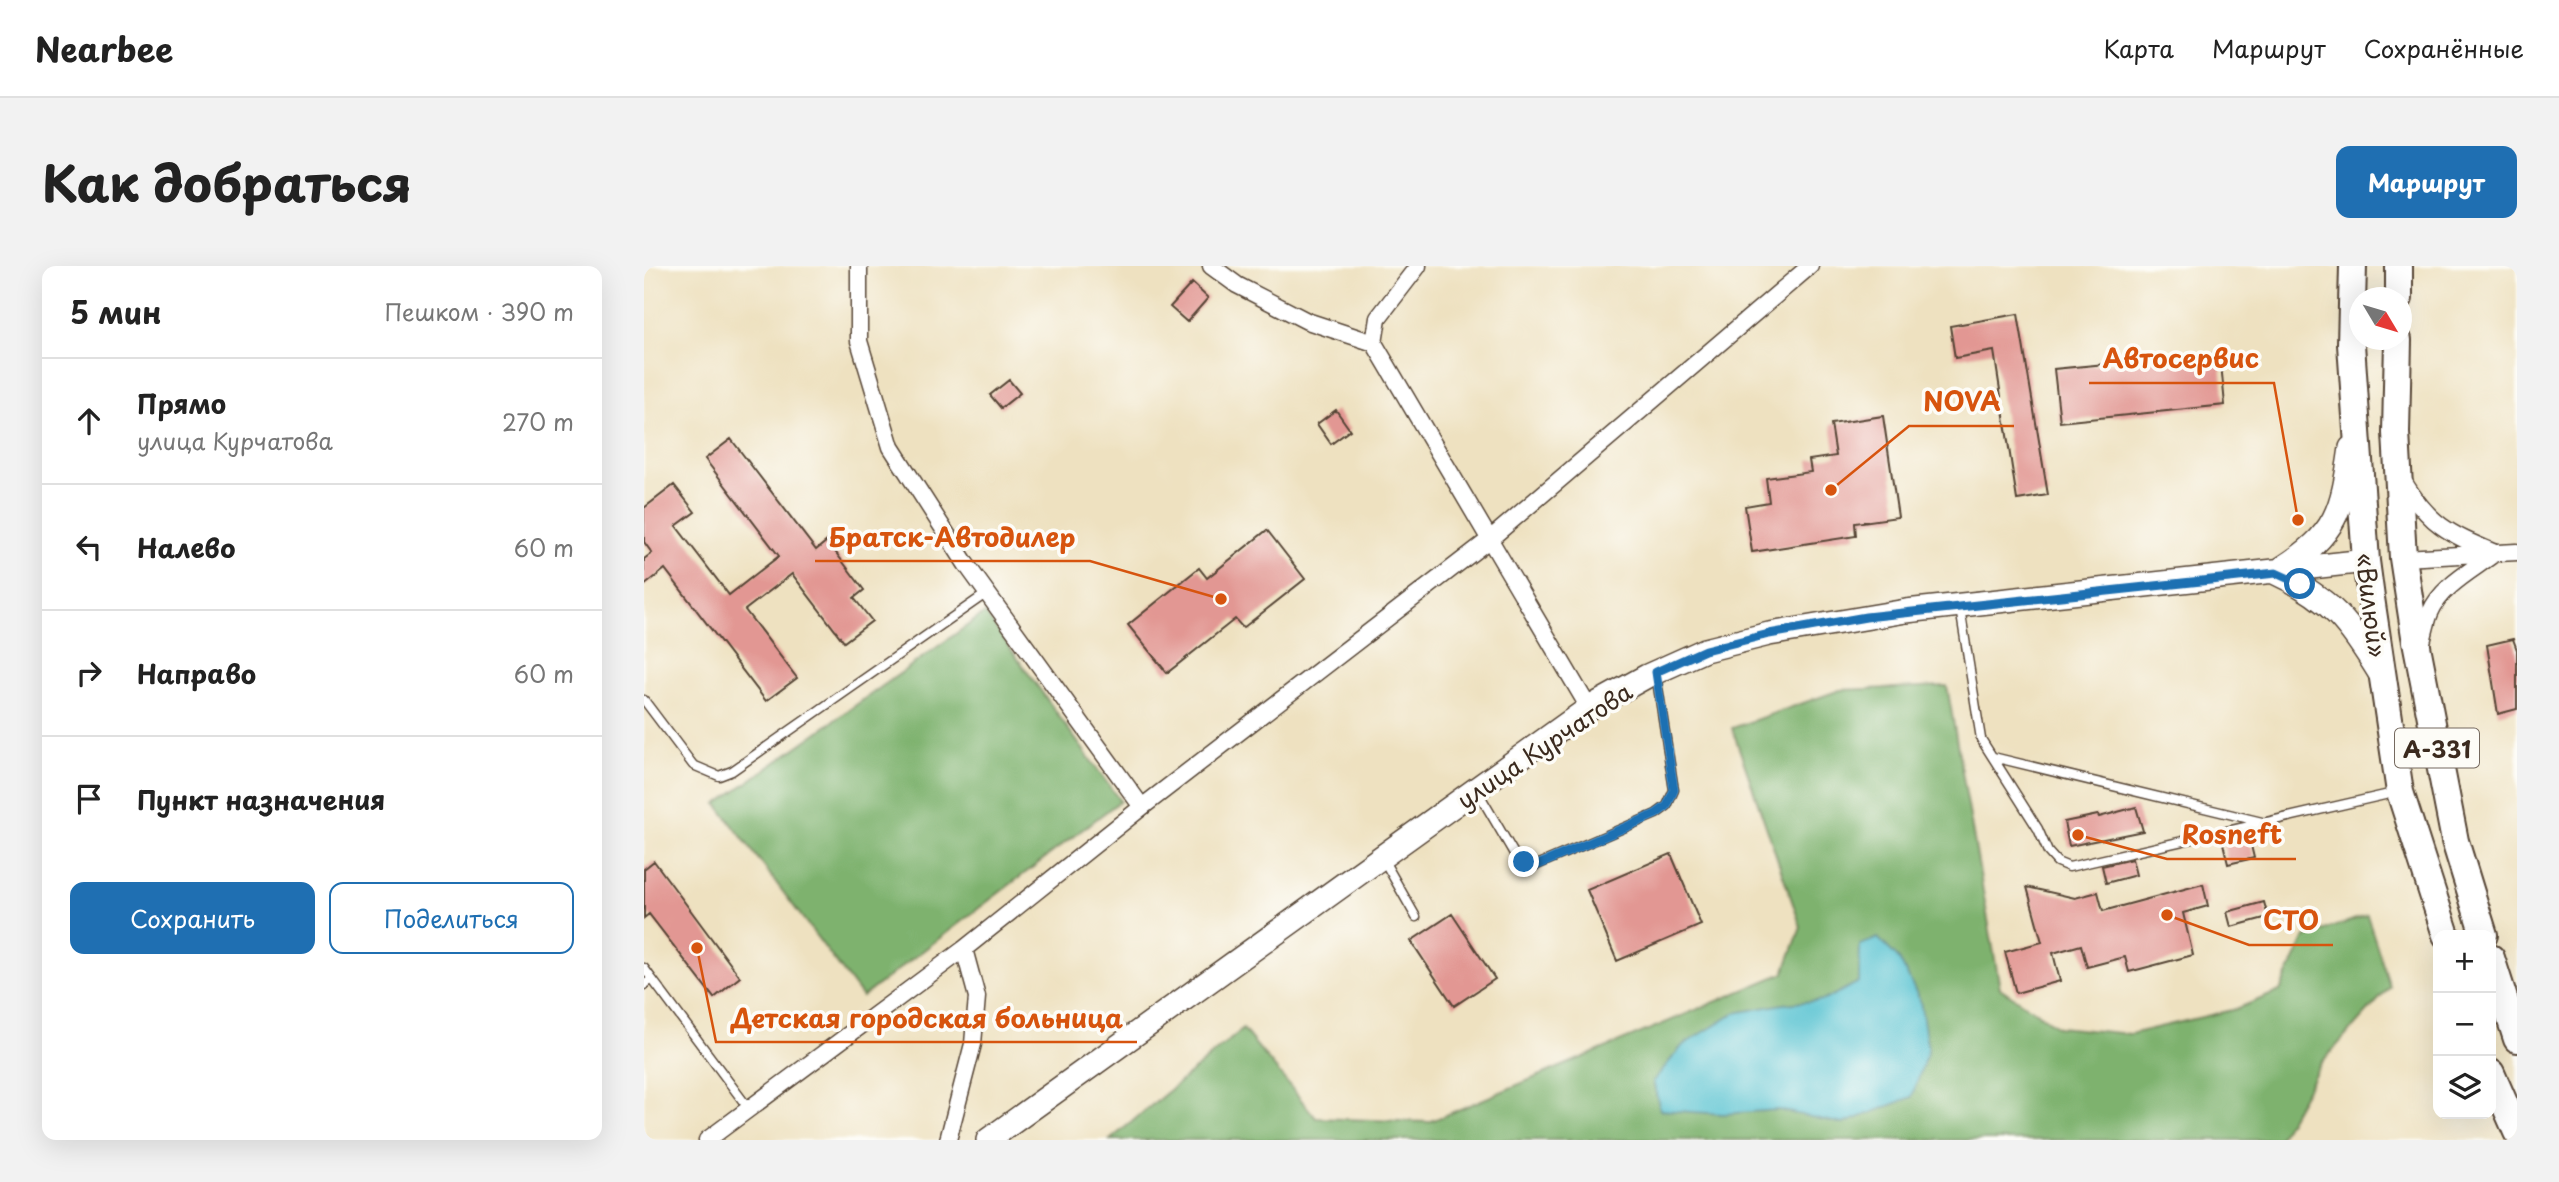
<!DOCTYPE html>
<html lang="ru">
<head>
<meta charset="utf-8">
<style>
  :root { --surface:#fff; --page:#f2f2f2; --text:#222; --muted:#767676; --line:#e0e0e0; --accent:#1f6fb2 }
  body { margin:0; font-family:"Playpen Sans",sans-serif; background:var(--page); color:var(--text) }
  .controls { position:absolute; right:21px; bottom:21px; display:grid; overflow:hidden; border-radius:14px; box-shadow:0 7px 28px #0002 }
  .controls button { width:63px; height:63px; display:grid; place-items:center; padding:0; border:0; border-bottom:2px solid var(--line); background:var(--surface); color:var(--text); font:35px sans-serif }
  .compass { position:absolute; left:1705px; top:21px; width:63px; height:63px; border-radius:50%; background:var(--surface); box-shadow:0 7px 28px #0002; rotate:128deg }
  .stop { position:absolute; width:21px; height:21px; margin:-16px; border:5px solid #1f6fb2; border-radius:50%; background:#fff }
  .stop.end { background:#1f6fb2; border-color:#fff; box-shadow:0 2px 7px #0008 }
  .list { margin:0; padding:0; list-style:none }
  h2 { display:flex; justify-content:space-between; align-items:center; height:91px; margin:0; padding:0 28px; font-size:30px }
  h2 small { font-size:23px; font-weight:400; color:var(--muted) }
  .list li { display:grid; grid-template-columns:46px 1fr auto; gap:21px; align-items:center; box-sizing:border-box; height:126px; padding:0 28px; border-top:2px solid var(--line) }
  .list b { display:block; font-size:26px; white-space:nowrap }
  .list p { margin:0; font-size:23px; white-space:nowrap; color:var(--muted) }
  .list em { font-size:23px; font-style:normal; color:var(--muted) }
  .actions { display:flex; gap:14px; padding:21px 28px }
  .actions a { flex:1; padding:16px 0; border:2px solid var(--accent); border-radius:14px; text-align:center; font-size:24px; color:var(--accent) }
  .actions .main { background:var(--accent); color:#fff }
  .icon { flex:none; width:38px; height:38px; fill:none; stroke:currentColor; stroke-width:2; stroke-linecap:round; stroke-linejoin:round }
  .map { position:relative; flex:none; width:1873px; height:874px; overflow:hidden; border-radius:14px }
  header { display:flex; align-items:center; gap:42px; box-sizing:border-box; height:98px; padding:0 35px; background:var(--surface); border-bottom:2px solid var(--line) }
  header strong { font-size:33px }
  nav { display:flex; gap:38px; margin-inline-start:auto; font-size:24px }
  .intro { display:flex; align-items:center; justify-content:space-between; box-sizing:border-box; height:168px; padding:0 42px }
  h1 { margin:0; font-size:49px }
  .button { padding:18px 32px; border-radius:14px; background:var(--accent); color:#fff; font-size:24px; font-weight:700 }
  main { display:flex; gap:42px; padding:0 42px }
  aside { flex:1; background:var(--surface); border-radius:14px; box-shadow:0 7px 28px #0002 }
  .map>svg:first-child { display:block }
  .forest { fill:#7eb26e; stroke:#5c6e46; stroke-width:2 }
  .water { fill:#58c3d2; stroke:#4a7678; stroke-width:2 }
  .building { fill:#e29793 }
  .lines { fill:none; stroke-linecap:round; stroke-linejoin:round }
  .service-casing { stroke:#564536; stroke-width:11 }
  .minor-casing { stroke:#564536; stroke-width:19 }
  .secondary-casing { stroke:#564536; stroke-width:26 }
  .trunk-casing { stroke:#564536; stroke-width:30 }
  .service { stroke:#fff; stroke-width:8 }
  .minor { stroke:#fff; stroke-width:16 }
  .secondary { stroke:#fff; stroke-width:23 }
  .trunk { stroke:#fff; stroke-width:26 }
  .route { stroke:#1f6fb2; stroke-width:9 }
  .labels { text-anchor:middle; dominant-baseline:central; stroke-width:7; stroke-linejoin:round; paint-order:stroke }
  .shield { fill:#fdfcf7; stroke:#75695f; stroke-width:2 }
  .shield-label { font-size:23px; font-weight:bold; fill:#3b2a1e }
  .street-label { font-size:24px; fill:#3b2a1e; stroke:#fdfcf7 }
  .leader { fill:none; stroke:#d7540e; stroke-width:2.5 }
  .callout-dot { fill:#d7540e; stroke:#fdfcf7; stroke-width:2.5 }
  .callout-label { font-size:26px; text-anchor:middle; font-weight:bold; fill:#d7540e; stroke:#fdfcf7; stroke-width:7; stroke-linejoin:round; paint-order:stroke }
</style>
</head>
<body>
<header>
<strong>Nearbee</strong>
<nav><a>Карта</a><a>Маршрут</a><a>Сохранённые</a></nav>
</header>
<div class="intro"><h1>Как добраться</h1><a class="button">Маршрут</a></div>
<main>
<aside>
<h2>5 мин<small>Пешком · 390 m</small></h2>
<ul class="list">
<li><svg class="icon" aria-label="ahead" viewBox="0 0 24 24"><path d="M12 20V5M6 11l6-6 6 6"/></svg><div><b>Прямо</b><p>улица Курчатова</p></div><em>270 m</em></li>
<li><svg class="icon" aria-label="left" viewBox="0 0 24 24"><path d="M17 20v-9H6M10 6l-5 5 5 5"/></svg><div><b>Налево</b></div><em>60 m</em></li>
<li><svg class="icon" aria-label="right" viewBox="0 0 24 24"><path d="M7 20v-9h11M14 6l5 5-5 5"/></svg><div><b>Направо</b></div><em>60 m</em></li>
<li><svg class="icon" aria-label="arrive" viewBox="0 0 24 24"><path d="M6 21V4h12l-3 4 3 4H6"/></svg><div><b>Пункт назначения</b></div></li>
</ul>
<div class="actions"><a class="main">Сохранить</a><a>Поделиться</a></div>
</aside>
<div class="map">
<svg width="1873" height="874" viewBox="0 0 1873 874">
  <rect width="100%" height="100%" fill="#fdfcf7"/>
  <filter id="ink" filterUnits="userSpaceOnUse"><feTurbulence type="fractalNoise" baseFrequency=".0143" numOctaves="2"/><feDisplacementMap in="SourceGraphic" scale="14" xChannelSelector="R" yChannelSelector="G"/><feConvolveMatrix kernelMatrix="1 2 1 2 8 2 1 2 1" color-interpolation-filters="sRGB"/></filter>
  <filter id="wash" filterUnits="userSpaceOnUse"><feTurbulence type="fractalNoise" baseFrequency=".00686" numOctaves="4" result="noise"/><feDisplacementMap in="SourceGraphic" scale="28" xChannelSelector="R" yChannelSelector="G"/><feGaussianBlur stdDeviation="1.57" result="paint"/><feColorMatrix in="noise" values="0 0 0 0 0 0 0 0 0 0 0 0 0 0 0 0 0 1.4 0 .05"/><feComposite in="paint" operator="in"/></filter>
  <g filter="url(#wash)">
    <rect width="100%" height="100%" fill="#eee1c0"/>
    <path class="forest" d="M 341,347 L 476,535 L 218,731 L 73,538 Z
      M 1303,420 L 1356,722 L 1414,761 L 1486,768 L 1592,743 L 1636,725 L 1661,671 L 1723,649 L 1746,721 L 1677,797 L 1634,874 L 466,874 L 599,763 L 672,852 L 785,856 L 1140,707 L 1157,661 L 1088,462 L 1196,424 Z"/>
    <path class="water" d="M 1234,672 L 1255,693 L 1276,734 L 1284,784 L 1268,831 L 1199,858 L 1134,844 L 1079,848 L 1016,844 L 1009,815 L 1039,779 L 1091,747 L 1139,738 L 1180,734 L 1215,716 L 1216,679 Z"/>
    <g id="blocks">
      <path class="building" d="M 548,17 L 564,32 L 543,56 L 526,41 Z
        M 1374,48 L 1404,229 L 1373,234 L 1350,85 L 1311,92 L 1306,60 Z
        M 1576,87 L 1581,139 L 1416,156 L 1410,103 Z
        M 365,114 L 376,127 L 357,142 L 346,129 Z
        M 692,144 L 706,164 L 687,178 L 673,158 Z
        M 1239,150 L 1254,251 L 1211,257 L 1212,270 L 1108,286 L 1101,240 L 1125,236 L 1122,212 L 1167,206 L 1165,194 L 1192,190 L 1187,158 Z
        M 87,173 L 172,284 L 183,275 L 220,324 L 210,332 L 228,355 L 200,376 L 148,308 L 101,344 L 153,412 L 122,435 L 21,303 L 0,320 L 0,293 L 8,287 L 0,276 L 0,242 L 30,219 L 51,246 L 32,260 L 85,329 L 135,290 L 61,193 Z
        M 623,264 L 661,313 L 599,362 L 591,353 L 523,407 L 484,359 L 555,302 L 563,312 Z
        M 1869,373 L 1873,384 L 1873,443 L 1854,448 L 1843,379 Z
        M 1492,541 L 1499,565 L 1425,580 L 1420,556 L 1454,549 L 1455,551 Z
        M 1604,567 L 1610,592 L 1584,598 L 1578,573 Z
        M 1027,588 L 1057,659 L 973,695 L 943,624 Z
        M 1488,593 L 1492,609 L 1462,617 L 1458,600 Z
        M 10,595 L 96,711 L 70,732 L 5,648 L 0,652 L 0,603 Z
        M 1559,618 L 1564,640 L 1539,647 L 1549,689 L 1485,706 L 1481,691 L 1443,701 L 1437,679 L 1409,687 L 1416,715 L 1372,727 L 1361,686 L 1398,676 L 1383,621 L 1431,632 L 1454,626 L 1459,645 Z
        M 1620,636 L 1624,651 L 1587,661 L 1583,646 Z
        M 808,648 L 851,713 L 810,740 L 767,675 Z"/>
    </g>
  </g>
  <g filter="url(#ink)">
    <use href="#blocks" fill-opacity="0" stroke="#564536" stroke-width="2"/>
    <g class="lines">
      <g class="service-casing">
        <path id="service" d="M 1316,342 L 1337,473 L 1394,563 L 1404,586 L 1413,596 L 1425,601 L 1754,526
          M 0,434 L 49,499 L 75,510 L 88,505 L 343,327
          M 1349,491 L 1618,556
          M 834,526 L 869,586 L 880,596 L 893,599 L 1012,548 L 1023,540 L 1030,524 L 1012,408
          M 739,593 L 772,651
          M 0,702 L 8,713
          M 0,719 L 8,713 L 105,843"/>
      </g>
      <g class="minor-casing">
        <path id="minor" d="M 215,0 L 215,75 L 247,181 L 322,298 L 498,541
          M 567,0 L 593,19 L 663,55 L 730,77 L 945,442
          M 730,77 L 734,52 L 774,0
          M 1758,213 C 1785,259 1804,267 1851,287
          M 1759,292 L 1873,286
          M 1777,380 C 1780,369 1782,357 1786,347 C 1797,320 1829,304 1851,287
          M 63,874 L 320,683 L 498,541 L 846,273 L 1166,0
          M 304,874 L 329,778 L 333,731 L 320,683"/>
      </g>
      <g class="secondary-casing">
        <path id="secondary" d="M 1637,303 C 1693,268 1698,245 1707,182
          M 1632,307 C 1688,333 1706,358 1737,409
          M 344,874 L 945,442 L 1003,410 L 1061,384 L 1125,368 L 1262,345 L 1722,295"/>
      </g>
      <g class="trunk-casing">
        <path id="trunk" d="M 1709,0 L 1707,78 L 1722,295 L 1727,332 L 1756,526 L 1802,669
          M 1755,32 L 1755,0
          M 1754,74 L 1752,167 L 1759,292 L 1771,370 L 1811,575 L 1840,669
          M 1847,692 L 1873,773
          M 1847,807 L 1873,866"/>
      </g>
      <use href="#service" class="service"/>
      <use href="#minor" class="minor"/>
      <use href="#secondary" class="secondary"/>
      <use href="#trunk" class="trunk"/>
    </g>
  </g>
  <g class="lines" filter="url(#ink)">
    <path class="route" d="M 880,596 L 894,599 L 1012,548 L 1023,540 L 1030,524 L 1012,406 L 1061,384 L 1125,368 L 1222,351 L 1632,307 L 1656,318"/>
  </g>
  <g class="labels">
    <rect class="shield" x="1751" y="462.5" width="84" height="39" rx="5"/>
    <g class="shield-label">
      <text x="1793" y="482">А-331</text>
    </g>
    <g class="street-label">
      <text transform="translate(1728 339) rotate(83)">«Вилюй»</text>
      <text transform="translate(900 479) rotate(-34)">улица Курчатова</text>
    </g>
  </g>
  <path class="leader" d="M1654 254L1630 117H1445M1187 224L1265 160H1370M577 333L446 295H171M1434 569L1523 593H1652M1523 649L1605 679H1689M53 682L72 776H493"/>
  <g class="callout-dot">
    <circle cx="1654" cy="254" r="7"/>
    <circle cx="1187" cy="224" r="7"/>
    <circle cx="577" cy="333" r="7"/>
    <circle cx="1434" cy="569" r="7"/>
    <circle cx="1523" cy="649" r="7"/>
    <circle cx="53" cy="682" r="7"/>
  </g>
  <g class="callout-label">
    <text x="1537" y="102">Автосервис</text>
    <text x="1318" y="145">NOVA</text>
    <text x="308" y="281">Братск-Автодилер</text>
    <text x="1588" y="578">Rosneft</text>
    <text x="1647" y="664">СТО</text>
    <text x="283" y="762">Детская городская больница</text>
  </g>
</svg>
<div class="controls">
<button>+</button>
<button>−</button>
<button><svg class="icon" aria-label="layers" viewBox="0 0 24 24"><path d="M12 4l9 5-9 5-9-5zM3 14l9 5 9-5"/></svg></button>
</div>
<svg class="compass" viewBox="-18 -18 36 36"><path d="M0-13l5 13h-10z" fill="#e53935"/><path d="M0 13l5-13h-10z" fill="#767676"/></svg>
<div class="stop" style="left:1656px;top:318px"></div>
<div class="stop end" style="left:880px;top:596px"></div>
</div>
</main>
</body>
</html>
